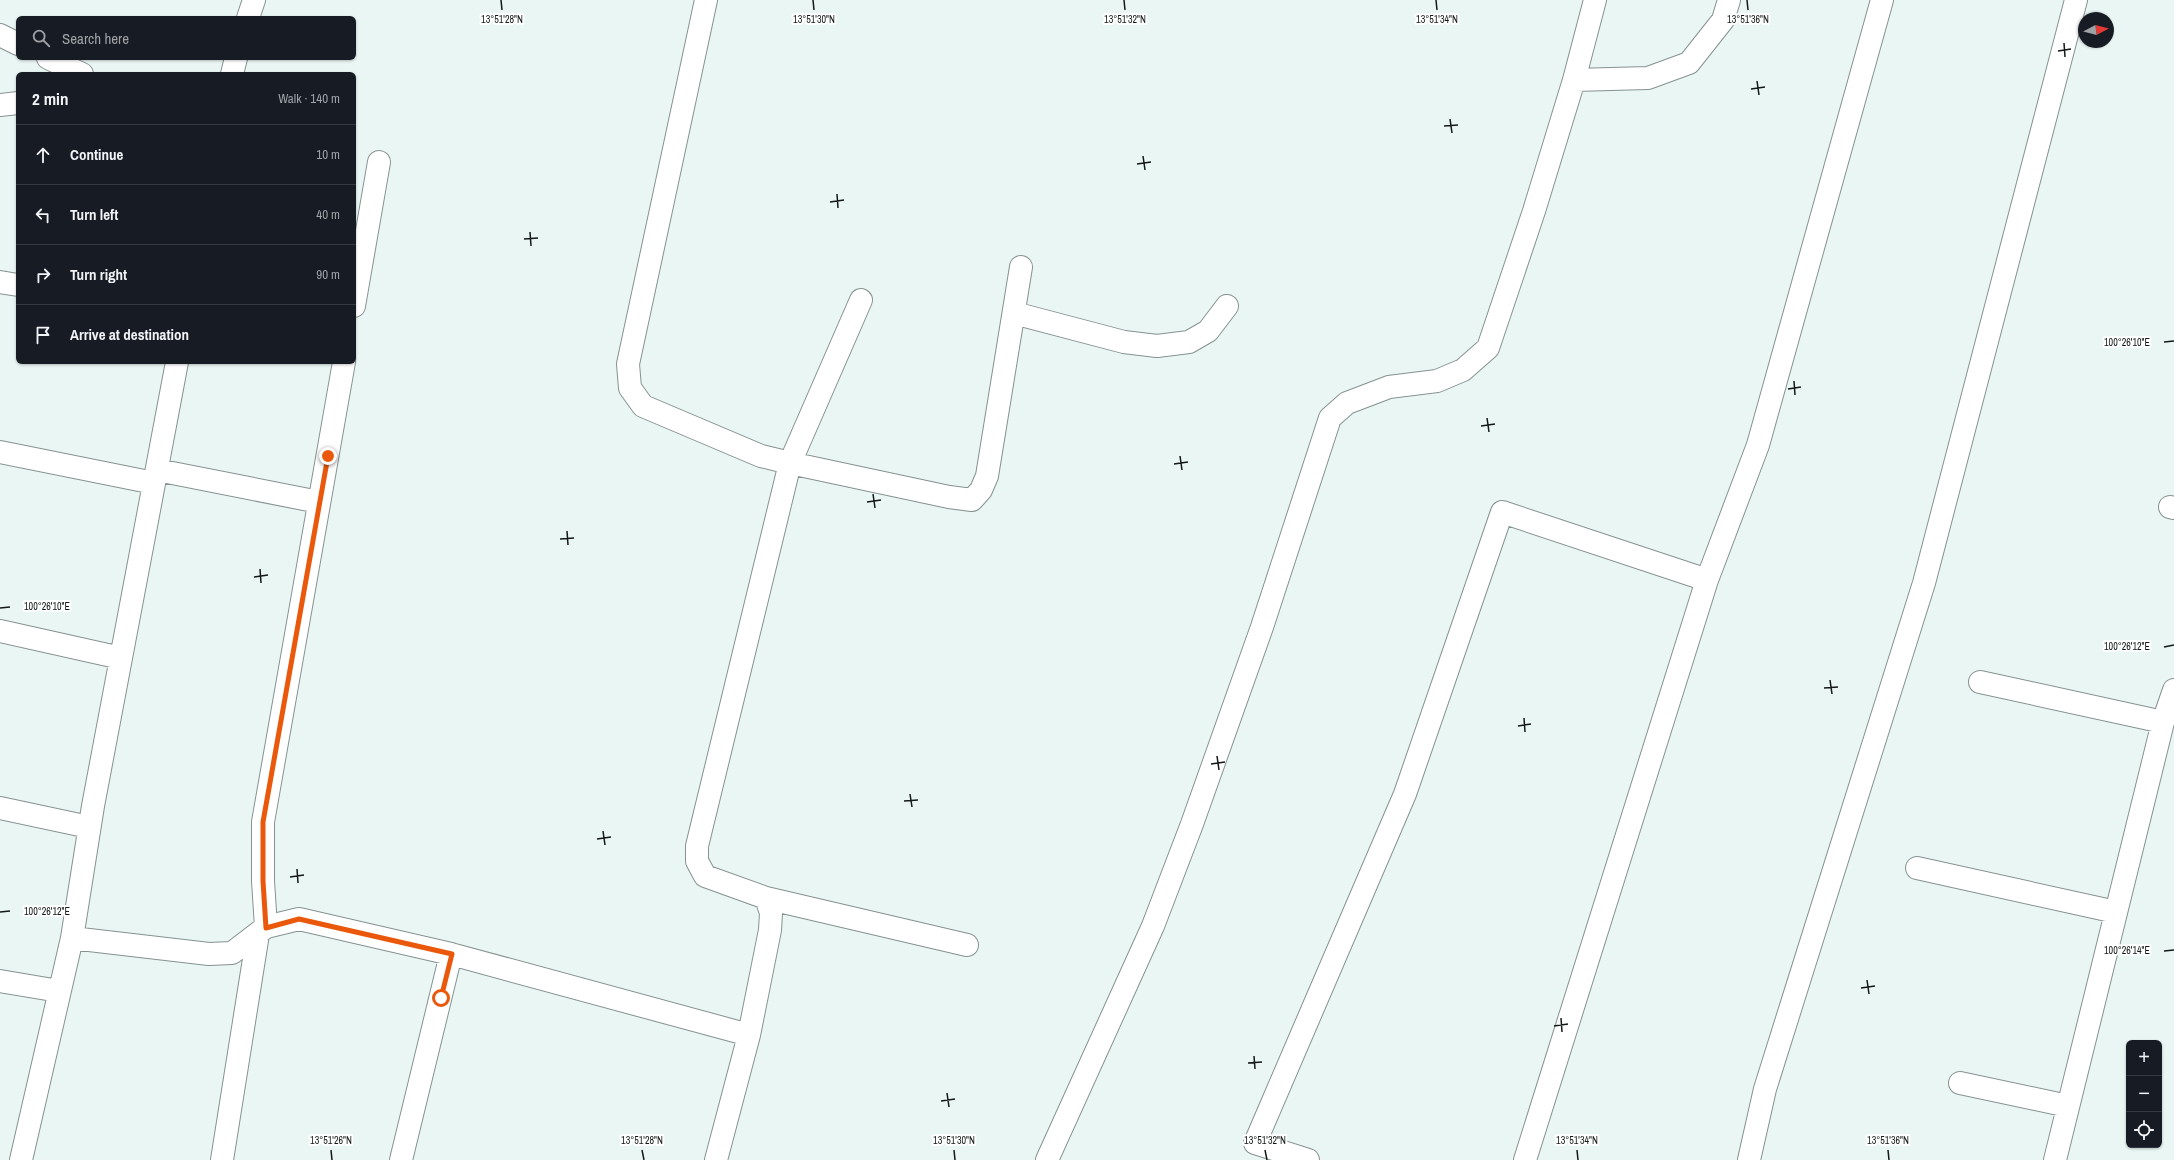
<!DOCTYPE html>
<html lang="en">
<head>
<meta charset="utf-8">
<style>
  :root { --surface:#171b24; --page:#242831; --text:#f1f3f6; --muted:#9ea1a6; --line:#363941 }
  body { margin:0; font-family:"Archivo Narrow",sans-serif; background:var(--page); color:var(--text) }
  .controls { position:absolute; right:12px; bottom:12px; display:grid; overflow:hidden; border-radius:6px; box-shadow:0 1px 3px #0004 }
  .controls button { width:36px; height:36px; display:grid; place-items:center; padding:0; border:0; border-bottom:1px solid var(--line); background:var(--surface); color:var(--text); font:20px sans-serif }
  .compass { position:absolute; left:2078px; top:12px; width:36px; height:36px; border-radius:50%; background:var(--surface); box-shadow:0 1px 3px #0004; rotate:83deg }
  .stop { position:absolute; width:12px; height:12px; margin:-9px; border:3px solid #ea580c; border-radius:50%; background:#fff }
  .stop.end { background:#ea580c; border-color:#fff; box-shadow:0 1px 4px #0008 }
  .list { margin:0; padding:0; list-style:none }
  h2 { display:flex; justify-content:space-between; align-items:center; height:52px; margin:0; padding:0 16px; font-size:17px }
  h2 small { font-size:13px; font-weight:400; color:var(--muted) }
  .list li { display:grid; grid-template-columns:26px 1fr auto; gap:12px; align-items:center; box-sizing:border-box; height:60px; padding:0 16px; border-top:1px solid var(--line) }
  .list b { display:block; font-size:15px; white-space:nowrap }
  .list em { font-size:13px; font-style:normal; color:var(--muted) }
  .icon { flex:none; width:22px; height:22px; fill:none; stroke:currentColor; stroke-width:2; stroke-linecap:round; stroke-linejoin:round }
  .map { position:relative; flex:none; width:2174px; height:1160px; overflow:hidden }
  .search { position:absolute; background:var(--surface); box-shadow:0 1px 3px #0004; left:16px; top:16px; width:340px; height:44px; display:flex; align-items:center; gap:10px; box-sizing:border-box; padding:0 14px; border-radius:6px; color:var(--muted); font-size:15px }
  .panel { position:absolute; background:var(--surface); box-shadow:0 1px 3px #0004; left:16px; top:72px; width:340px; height:292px; border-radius:6px }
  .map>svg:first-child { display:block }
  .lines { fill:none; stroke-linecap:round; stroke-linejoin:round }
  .minor-casing { stroke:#869290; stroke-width:24 }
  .minor { stroke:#fff; stroke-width:22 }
  .route { stroke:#ea580c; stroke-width:5 }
  .ticks { fill:none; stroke:#141818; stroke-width:1.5 }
  .ticks-label { font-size:10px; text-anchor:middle; fill:#141818; stroke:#fff; stroke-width:4; stroke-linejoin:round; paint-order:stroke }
</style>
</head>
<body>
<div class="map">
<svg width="2174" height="1160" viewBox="0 0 2174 1160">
  <rect width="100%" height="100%" fill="#e9f6f4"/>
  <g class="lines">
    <g class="minor-casing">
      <path id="minor" d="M 706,0 L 628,364 L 630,388 L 643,406 L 761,456 L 790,463 L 697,846 L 697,861 L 705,876 L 766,898 L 771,913 L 770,930 L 749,1035 L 716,1160
        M 248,18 L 254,0
        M 0,35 L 18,44
        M 48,58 L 82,74
        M 232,74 L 236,58
        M 1574,80 L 1648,78 L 1689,63 L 1723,20 L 1729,0
        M 0,105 L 18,103
        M 0,282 L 18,285
        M 861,300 L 790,463 L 949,497 L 972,500 L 981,490 L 987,476 L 1021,267
        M 354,306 L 379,162
        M 1014,313 L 1124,342 L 1157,346 L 1189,342 L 1208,331 L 1227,306
        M 0,452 L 154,483
        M 157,470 L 319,502
        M 2170,507 L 2174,508
        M 0,631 L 121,658
        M 1980,682 L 2163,722
        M 0,808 L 89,827
        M 1917,868 L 2116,912
        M 766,898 L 967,945
        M 266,927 L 263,881 L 263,822 L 344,362
        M 72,938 L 209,954 L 232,953 L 266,927 L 299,919 L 451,954 L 749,1035
        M 0,981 L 59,991
        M 1960,1083 L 2068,1106
        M 21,1160 L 72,938 L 93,806 L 177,362
        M 222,1160 L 258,934
        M 401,1160 L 451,954
        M 1047,1160 L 1153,926 L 1192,824 L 1262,627 L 1330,418 L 1347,403 L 1389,387 L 1437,381 L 1463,370 L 1488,348 L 1534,211 L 1574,80 L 1595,0
        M 1308,1160 L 1255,1143 L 1405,794 L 1502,512 L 1707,580
        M 1525,1160 L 1707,580 L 1758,445 L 1882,0
        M 1749,1160 L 1765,1089 L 1924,583 L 2076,0
        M 2055,1160 L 2163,722 L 2174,690"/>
    </g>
    <use href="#minor" class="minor"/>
  </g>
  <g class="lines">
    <path class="route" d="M 328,456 L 263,822 L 263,881 L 266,928 L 299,919 L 452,954 L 441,998"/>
  </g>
  <path class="ticks" d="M 501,0 L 502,10M 813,0 L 814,10M 1124,0 L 1125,10M 1436,0 L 1437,10M 1747,0 L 1748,10M 2064,43 L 2065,57M 2058,51 L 2071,49M 1757,81 L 1759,95M 1751,89 L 1765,87M 1450,119 L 1452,133M 1444,126 L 1458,125M 1143,156 L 1145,170M 1137,164 L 1151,162M 837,194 L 838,208M 830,202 L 844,200M 530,232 L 531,246M 524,239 L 538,238M 2164,342 L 2174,341M 1794,381 L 1795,395M 1788,389 L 1801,387M 1487,418 L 1489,432M 1481,426 L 1495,424M 1180,456 L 1182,470M 1174,464 L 1188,462M 873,494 L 875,508M 867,502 L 881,500M 567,531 L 568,545M 560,539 L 574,538M 260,569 L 261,583M 254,577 L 268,575M 0,608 L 10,607M 2164,647 L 2174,645M 1830,680 L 1832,694M 1824,688 L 1838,687M 1524,718 L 1525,732M 1518,726 L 1531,724M 1217,756 L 1219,770M 1211,764 L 1225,762M 910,794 L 912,807M 904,801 L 918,800M 603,831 L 605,845M 597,839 L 611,837M 297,869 L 298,883M 290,877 L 304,875M 0,912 L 10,911M 2164,951 L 2174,950M 1867,980 L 1869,994M 1861,988 L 1875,986M 1561,1018 L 1562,1032M 1554,1026 L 1568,1024M 1254,1056 L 1255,1069M 1248,1063 L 1262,1062M 947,1093 L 949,1107M 941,1101 L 955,1099M 331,1150 L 332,1160M 642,1150 L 644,1160M 954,1150 L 955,1160M 1265,1150 L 1267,1160M 1577,1150 L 1578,1160M 1888,1150 L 1889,1160"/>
  <g class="ticks-label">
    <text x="502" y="23">13°51'28"N</text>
    <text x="814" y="23">13°51'30"N</text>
    <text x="1125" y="23">13°51'32"N</text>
    <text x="1437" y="23">13°51'34"N</text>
    <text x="1748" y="23">13°51'36"N</text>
    <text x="2127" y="346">100°26'10"E</text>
    <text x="47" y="610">100°26'10"E</text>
    <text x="2127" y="650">100°26'12"E</text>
    <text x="47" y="915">100°26'12"E</text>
    <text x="2127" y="954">100°26'14"E</text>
    <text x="331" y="1144">13°51'26"N</text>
    <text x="642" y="1144">13°51'28"N</text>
    <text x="954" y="1144">13°51'30"N</text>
    <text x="1265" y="1144">13°51'32"N</text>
    <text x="1577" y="1144">13°51'34"N</text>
    <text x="1888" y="1144">13°51'36"N</text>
  </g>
</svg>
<div class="controls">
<button>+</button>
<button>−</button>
<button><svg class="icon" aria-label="locate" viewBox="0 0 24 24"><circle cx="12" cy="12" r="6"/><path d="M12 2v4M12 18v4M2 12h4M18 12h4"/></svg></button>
</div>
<svg class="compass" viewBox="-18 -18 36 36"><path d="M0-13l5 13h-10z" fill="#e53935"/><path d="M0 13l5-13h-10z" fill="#9ea1a6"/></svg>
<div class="stop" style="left:441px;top:998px"></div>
<div class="stop end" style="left:328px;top:456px"></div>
<div class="search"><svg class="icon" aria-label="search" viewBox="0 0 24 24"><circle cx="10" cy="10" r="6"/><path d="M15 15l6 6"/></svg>Search here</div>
<section class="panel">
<h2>2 min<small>Walk · 140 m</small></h2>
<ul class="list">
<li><svg class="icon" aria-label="ahead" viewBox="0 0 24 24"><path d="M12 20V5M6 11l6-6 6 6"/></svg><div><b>Continue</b></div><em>10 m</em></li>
<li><svg class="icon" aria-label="left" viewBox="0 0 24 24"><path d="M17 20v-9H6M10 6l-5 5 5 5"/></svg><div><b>Turn left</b></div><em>40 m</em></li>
<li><svg class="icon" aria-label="right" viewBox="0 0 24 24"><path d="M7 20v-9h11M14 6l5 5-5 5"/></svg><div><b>Turn right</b></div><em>90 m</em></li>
<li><svg class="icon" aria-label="arrive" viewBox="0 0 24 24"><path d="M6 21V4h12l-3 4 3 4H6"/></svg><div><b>Arrive at destination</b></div></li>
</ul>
</section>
</div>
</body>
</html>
